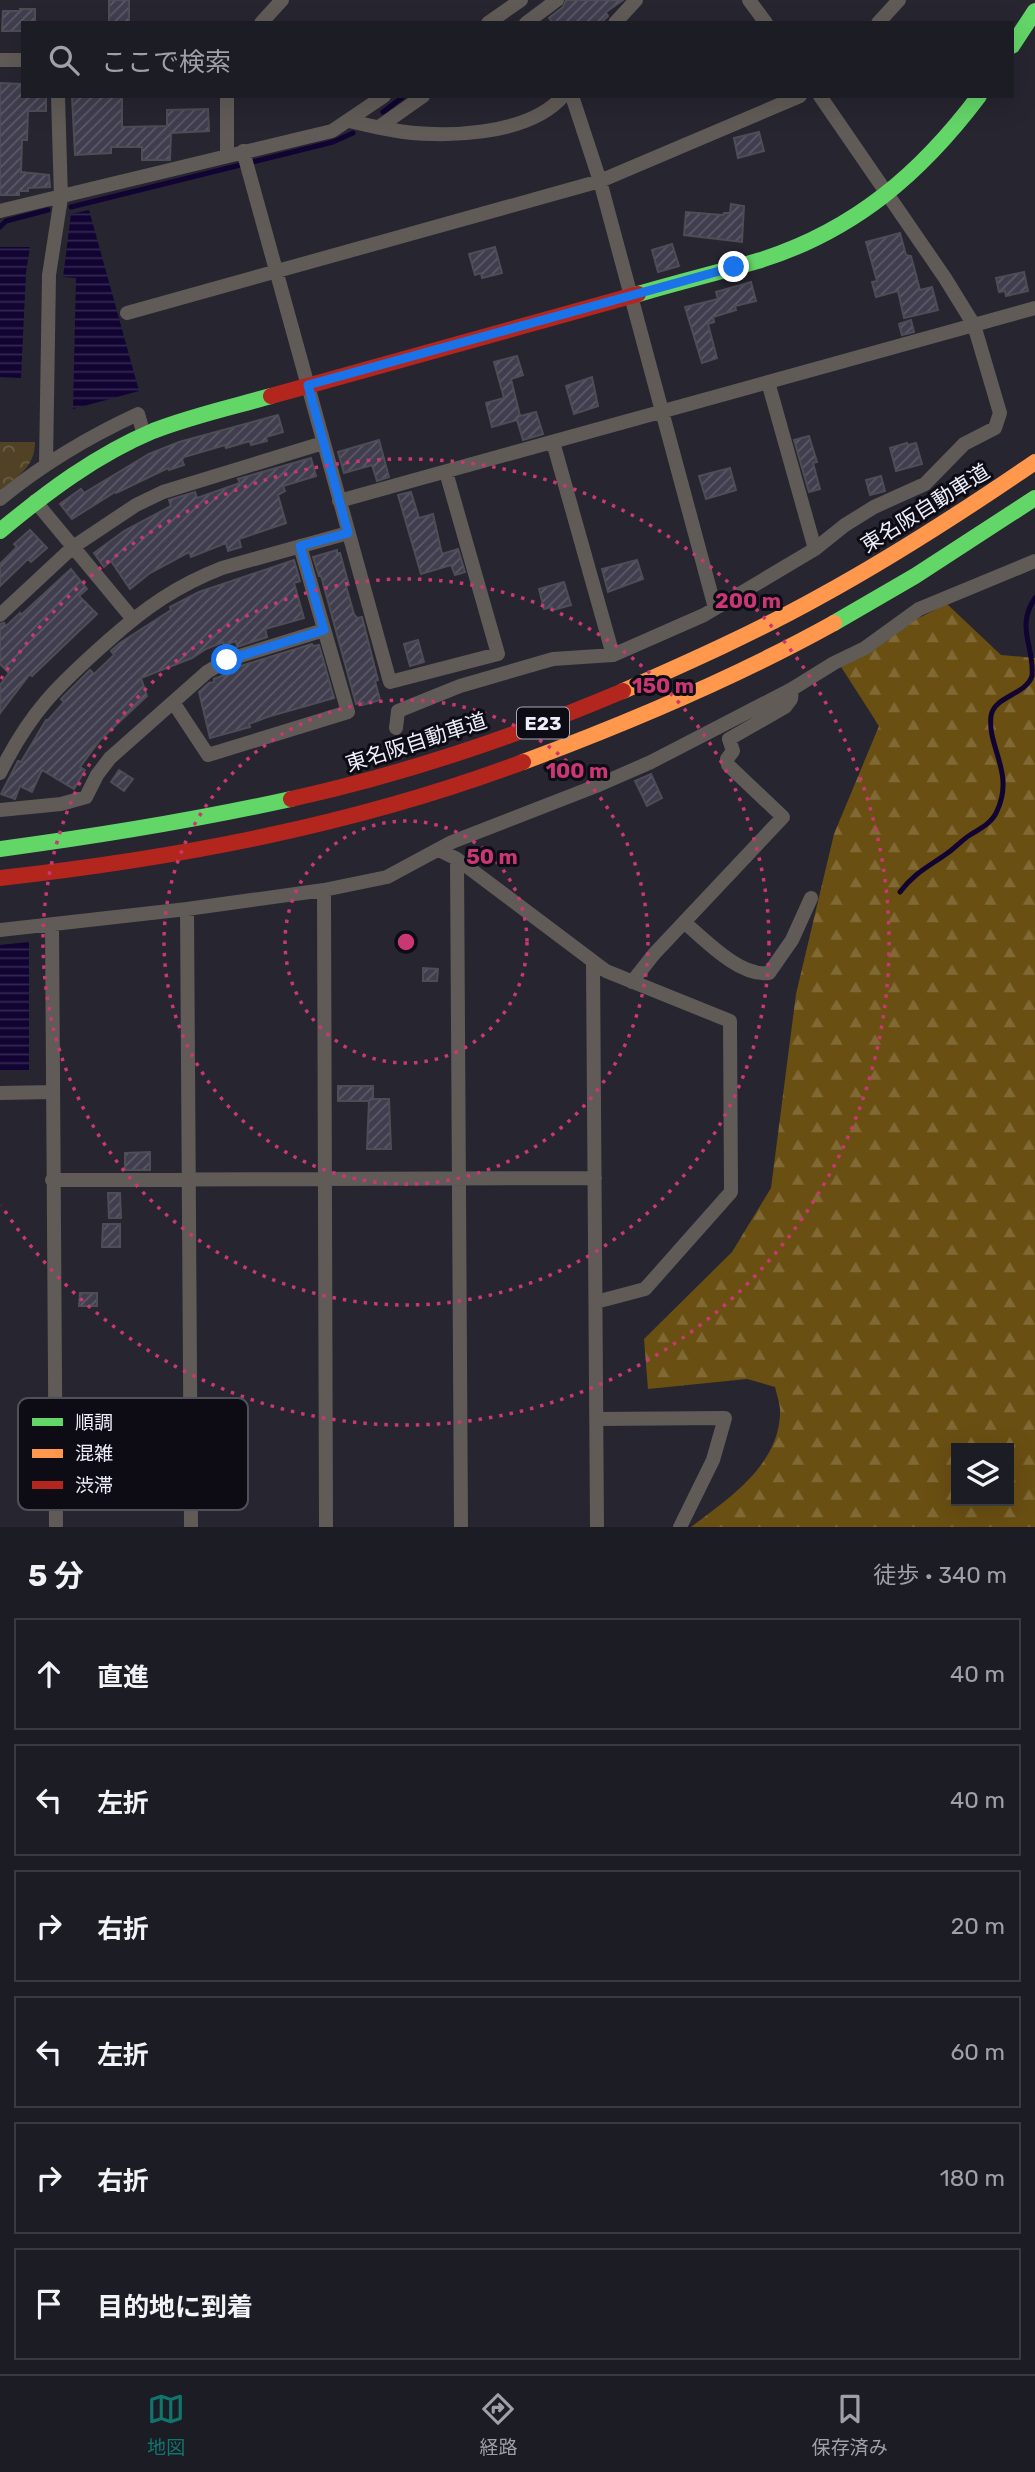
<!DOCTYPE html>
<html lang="ja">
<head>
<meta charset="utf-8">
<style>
  :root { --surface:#1c1c24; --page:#25252c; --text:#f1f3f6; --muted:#a0a1a6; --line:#3a3a41; --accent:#0f766e }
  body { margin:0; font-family:Rubik,"Noto Sans JP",sans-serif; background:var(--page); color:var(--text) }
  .controls { position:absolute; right:21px; bottom:21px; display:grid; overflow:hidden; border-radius:0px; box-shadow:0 7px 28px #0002 }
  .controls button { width:63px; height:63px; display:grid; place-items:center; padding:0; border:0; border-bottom:2px solid var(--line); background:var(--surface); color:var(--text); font:35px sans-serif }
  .stop { position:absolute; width:21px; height:21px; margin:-16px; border:5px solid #1a73e8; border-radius:50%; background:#fff }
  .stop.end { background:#1a73e8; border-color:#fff; box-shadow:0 2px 7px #0008 }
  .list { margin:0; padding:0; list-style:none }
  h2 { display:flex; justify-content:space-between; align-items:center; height:91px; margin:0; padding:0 28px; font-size:30px }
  h2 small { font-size:23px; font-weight:400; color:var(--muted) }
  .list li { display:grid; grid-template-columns:46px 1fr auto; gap:21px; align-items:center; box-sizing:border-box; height:112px; margin:0 14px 14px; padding:0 14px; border:2px solid var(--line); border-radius:0px }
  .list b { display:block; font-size:26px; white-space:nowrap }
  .list em { font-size:23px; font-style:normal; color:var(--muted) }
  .icon { flex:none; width:38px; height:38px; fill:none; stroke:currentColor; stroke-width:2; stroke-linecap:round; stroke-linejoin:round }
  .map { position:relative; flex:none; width:1035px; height:1527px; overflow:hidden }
  .search { position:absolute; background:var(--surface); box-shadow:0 7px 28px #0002; left:21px; right:21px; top:21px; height:77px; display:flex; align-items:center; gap:18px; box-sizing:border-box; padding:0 24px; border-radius:0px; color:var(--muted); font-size:26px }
  .sheet { height:847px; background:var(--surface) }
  nav { display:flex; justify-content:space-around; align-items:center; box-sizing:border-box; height:98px; border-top:2px solid var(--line); background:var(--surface); font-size:19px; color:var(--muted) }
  nav a { display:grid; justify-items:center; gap:4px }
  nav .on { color:var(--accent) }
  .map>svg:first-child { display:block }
  .forest { fill:url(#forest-firs); fill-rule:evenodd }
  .park { fill:url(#park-crowns) }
  .water { fill:url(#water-rules) }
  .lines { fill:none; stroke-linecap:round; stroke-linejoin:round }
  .stream { stroke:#110332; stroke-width:5 }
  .building { fill:url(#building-hatch); stroke:#4e4d56; stroke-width:2 }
  .street { stroke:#605b56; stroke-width:14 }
  .fast { stroke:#63d668; stroke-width:16 }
  .slow { stroke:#ff974d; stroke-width:16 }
  .jam { stroke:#b3261e; stroke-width:16 }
  .route { stroke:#1a73e8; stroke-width:9 }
  .ring { fill:none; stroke:#c93873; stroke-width:3.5; stroke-dasharray:3.5 7 }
  .labels { text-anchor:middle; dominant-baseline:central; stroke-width:6; stroke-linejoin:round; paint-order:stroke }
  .shield { fill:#0d0c14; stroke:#aaaab6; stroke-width:2 }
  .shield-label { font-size:19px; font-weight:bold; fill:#eeeefb }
  .street-label { font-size:21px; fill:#eeeefb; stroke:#0d0c14 }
  .key { fill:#0d0c14; stroke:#505059; stroke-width:2 }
  .key-label { font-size:19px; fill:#eeeefb }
  .centre { fill:#c93873; stroke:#0d0c14; stroke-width:3.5 }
  .ring-label { font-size:21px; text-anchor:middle; font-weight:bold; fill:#c93873; stroke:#0d0c14; stroke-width:6; stroke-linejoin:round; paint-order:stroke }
</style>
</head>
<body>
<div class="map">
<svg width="1035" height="1527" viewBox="0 0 1035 1527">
  <defs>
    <pattern id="forest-firs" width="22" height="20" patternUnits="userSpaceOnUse" patternTransform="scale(1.75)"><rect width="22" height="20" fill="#6a4f12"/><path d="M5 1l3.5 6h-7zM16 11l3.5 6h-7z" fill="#806935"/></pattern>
    <pattern id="park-crowns" width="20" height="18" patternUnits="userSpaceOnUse" patternTransform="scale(1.75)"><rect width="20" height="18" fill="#524225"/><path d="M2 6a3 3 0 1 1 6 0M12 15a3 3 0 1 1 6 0" fill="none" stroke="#6b5e46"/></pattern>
    <pattern id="water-rules" width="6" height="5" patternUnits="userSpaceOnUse" patternTransform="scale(1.75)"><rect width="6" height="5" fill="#110332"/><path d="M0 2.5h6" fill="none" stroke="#342851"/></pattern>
    <pattern id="building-hatch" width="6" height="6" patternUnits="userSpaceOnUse" patternTransform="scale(1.75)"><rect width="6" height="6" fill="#403e4e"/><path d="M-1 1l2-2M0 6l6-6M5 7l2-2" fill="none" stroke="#5c5a68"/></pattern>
  </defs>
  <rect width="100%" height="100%" fill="#262530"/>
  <path class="forest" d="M 947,604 L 1001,655 L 1035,658 L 1035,1527 L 691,1527 C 729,1498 778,1466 780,1414 C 781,1406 777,1396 775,1387 L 747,1379 L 648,1389 L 644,1339 L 732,1252 L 771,1188 L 796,994 L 834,834 L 879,726 L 836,659 ZM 956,1448 L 1009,1448 L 1009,1501 L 956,1501 Z"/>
  <path class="park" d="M 0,442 L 35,442 C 35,467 18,476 0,490 Z"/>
  <path class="water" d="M 89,210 L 139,391 L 73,409 L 76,278 L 63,277 L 71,214 Z
    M 0,247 L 30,247 L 26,272 L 21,378 L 0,377 Z
    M 29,942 L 29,1070 L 0,1070 L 0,945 Z"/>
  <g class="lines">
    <path class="stream" d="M 383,112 L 404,96
      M 71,207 L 333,142 L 353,133
      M 0,227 L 6,221 L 48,210
      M 900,892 C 915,872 930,866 949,852 C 956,847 962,840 970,835 C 981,828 992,823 997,811 C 1015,773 987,747 991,716 C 994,696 1026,695 1032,676 C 1035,648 1015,627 1035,598"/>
  </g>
  <path class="building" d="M 109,0 L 129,0 L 129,22 L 109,22 Z
    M 566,0 L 623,0 L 606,12 L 608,16 L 601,23 L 553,23 L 549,18 L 563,7 Z
    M 20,9 L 35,9 L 35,22 L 23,21 L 23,31 L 2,31 L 3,11 L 20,11 Z
    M 0,83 L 22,84 L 22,96 L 46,96 L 46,111 L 28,111 L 27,140 L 22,140 L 21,172 L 49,175 L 50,187 L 28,188 L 28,191 L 19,191 L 19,195 L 0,195 Z
    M 72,96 L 122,96 L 122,127 L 167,126 L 167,110 L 208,109 L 209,131 L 171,133 L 170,160 L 142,160 L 142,147 L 111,147 L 111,153 L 75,155 Z
    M 759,132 L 764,151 L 738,158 L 734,138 Z
    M 731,204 L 744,206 L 742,242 L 684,235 L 686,212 L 723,215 L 724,213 L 730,213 Z
    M 900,233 L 906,255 L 911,256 L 920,290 L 932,287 L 938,310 L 904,318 L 898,291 L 876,297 L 872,282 L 877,281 L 866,242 Z
    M 672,244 L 679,266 L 658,272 L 652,250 Z
    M 495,247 L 502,273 L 482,278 L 481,273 L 475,275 L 469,254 Z
    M 1024,272 L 1028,291 L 1006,296 L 1005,291 L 999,292 L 996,278 Z
    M 751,282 L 756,301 L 735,306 L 736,310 L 713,317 L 714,322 L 708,324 L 717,358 L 702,363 L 685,307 L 718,299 L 716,292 Z
    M 911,320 L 914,332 L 902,335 L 899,324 Z
    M 517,356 L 523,375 L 511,379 L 520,416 L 536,412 L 543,434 L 523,440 L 517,420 L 492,427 L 486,403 L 504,398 L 494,362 Z
    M 592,377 L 598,406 L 574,414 L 566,386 Z
    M 278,415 L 283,432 L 266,437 L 267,441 L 251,445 L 250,441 L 226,448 L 225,445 L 184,457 L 182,460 L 184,465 L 169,470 L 168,468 L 116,493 L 115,492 L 72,519 L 60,504 L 81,489 L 84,493 L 149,454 L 179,442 Z
    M 809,436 L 817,462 L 813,463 L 820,489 L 809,492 L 794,440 Z
    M 379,440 L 389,477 L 377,481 L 372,465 L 344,473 L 338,452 Z
    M 907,443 L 908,445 L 916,443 L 922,464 L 896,471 L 890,448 Z
    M 311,458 L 316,476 L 283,486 L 285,491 L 278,495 L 286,523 L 239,539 L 241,547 L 228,551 L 226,543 L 191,557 L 189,552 L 150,573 L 130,589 L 111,561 L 104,567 L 94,553 L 124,531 L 171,506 L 169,500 L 195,492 L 197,498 L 240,483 L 238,479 Z
    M 730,468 L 736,490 L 706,499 L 699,476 Z
    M 881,476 L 885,491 L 870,495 L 866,480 Z
    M 411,492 L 419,518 L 433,514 L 442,554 L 458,549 L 465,572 L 455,575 L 451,565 L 421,574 L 398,495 Z
    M 30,530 L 47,548 L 31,562 L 28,559 L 0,586 L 0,564 L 17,547 L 14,544 Z
    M 337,550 L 337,553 L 340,553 L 349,585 L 346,586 L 354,614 L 357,618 L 362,617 L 378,680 L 375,681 L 380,700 L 363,705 L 363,702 L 356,704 L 321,576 L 319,576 L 313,557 Z
    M 294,560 L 300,581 L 294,583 L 304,618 L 265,629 L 267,637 L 237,647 L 236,641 L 224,645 L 223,642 L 206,649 L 192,658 L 141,678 L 147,696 L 100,740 L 80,767 L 85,770 L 74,789 L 42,770 L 32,792 L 20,786 L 15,799 L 1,794 L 18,761 L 21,762 L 46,720 L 47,721 L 64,702 L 61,699 L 90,670 L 94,674 L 114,655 L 111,651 L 120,643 L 171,610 L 170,607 L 199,592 Z
    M 637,560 L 643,579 L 608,592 L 602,569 Z
    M 71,569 L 87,589 L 79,596 L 97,614 L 32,676 L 30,674 L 0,713 L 0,685 L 9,673 L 0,664 L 0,624 L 4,623 L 6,626 L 20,613 L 21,615 Z
    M 564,582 L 571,605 L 553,610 L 552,607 L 544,609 L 539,589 Z
    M 418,640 L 424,662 L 410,666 L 404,644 Z
    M 312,644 L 313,646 L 319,645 L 334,698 L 267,717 L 249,724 L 250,727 L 210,738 L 199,692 L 209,683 L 214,682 L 214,679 L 232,672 L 231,669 Z
    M 119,770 L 133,779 L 124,791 L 111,782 Z
    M 651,774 L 662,798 L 647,806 L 635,781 Z
    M 423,968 L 438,969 L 437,981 L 423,981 Z
    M 338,1086 L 373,1086 L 373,1099 L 389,1099 L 391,1149 L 367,1149 L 369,1101 L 338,1101 Z
    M 150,1152 L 150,1170 L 125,1170 L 125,1153 Z
    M 108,1193 L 120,1193 L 121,1218 L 109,1218 Z
    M 103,1224 L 120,1224 L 120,1247 L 102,1247 Z
    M 80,1293 L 97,1293 L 97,1306 L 79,1306 Z"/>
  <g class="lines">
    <path class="street" d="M 749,0 L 766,23
      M 261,23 L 282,0
      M 488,23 L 521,0
      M 526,23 L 557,0
      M 615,23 L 636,0
      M 878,23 L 899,0
      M 0,60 L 23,60
      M 227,96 L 227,155
      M 572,96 L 600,181 L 715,608
      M 349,121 C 363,124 378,128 392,130 C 440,139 529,136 563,96
      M 379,127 L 423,96
      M 243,151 L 390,682 L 498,654 L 446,472
      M 0,211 L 332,131 L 384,96
      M 127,313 L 600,181 L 800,96
      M 768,382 L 815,549
      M 553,442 L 613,655
      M 46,463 L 49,275 L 61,198 L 58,96
      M 0,499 C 43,464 88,437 138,414 L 144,435
      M 35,501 L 132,618
      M 339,501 L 1035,308
      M 0,615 L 73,547 L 136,505 L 163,492 L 323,443
      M 173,702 L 208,755 L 348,712 L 300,546
      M 396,728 L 398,711 L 460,686 L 553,659 L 613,655 L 704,615 L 815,549 L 845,525 L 874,507 L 925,484 L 964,444 L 995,428 L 1000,413 L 974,325 L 945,278 L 820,96
      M 0,773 C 30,712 58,685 109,640 C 145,608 176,586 222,568 L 348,533
      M 0,810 L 61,804 L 86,797 L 97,775 L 110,758 L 207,672 L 227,660 L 324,630
      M 439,850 L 457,859 L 606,971 L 730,1021 L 731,1192 L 645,1289 L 596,1302
      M 457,859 L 461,1527
      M 324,890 L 326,1527
      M 187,909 L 191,1527
      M 684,922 C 705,940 740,977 769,973 L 792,940 L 811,898
      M 52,925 L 56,1527
      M 0,930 L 187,909 L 324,890 L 387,877 L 452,842 L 596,786 L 651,762 L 792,689 L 834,663 L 865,648 L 919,609 L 1035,561
      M 593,962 L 597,1527
      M 632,982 L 654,954 L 783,817 L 728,765 L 727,759 L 733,751 L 729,739 L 785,707 L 791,699 L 792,689
      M 0,1093 L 53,1092
      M 52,1180 L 595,1178
      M 597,1419 L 725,1418 L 713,1460 L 680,1527"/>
    <path class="fast" d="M 1012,46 L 1035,11
      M 638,294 C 679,282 720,272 761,260 C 855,230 921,173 979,96
      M 0,531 C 47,492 96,455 153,431 C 191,416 232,407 271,396
      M 834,623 L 915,576 L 1035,498
      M 0,849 C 98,836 195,820 291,799"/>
    <path class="slow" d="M 623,691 C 689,662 756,632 819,597 C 894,556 965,510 1035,462
      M 523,762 C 630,722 735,678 834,623"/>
    <path class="jam" d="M 271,396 L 638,294
      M 291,799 C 404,774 517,736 623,691
      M 0,878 C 178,858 355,825 523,762"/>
  </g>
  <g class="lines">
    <path class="route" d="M 227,660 L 324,630 L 300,546 L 348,533 L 308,385 L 734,267"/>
  </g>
  <g class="ring">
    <circle cx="406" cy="942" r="121"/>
    <circle cx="406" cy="942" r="242"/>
    <circle cx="406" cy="942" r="363"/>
    <path d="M1 679A483 483 0 1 1 1 1205"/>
  </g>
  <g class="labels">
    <rect class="shield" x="517" y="707.5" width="52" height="31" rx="5"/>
    <g class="shield-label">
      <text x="543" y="723">E23</text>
    </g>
    <g class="street-label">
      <text transform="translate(925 508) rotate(-32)">東名阪自動車道</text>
      <text transform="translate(416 742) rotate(-18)">東名阪自動車道</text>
    </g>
  </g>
  <rect x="18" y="1398" width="230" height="112" rx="10" class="key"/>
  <rect x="32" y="1418" width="31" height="8" fill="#63d668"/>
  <rect x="32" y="1449" width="31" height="9" fill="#ff974d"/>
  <rect x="32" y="1481" width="31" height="8" fill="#b3261e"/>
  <g class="key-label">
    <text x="75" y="1429">順調</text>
    <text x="75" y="1460">混雑</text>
    <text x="75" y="1492">渋滞</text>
  </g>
  <circle cx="406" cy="942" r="10" class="centre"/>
  <g class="ring-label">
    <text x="748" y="608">200 m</text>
    <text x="663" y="693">150 m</text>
    <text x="577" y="778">100 m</text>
    <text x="492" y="864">50 m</text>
  </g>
</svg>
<div class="controls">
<button><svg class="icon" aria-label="layers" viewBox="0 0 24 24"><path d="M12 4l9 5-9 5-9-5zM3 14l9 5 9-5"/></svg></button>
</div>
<div class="stop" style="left:227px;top:660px"></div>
<div class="stop end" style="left:734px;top:267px"></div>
<div class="search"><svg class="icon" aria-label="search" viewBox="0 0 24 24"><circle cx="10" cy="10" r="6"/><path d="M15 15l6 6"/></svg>ここで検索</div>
</div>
<section class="sheet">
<h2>5 分<small>徒歩 · 340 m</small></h2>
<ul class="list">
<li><svg class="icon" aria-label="ahead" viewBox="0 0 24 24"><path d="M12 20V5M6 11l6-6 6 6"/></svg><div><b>直進</b></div><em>40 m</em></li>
<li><svg class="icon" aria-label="left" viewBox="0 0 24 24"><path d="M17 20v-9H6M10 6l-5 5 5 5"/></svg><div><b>左折</b></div><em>40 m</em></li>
<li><svg class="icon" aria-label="right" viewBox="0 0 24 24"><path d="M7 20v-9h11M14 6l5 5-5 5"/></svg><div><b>右折</b></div><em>20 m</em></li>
<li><svg class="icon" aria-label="left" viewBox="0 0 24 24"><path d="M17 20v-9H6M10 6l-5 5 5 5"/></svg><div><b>左折</b></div><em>60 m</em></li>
<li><svg class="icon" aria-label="right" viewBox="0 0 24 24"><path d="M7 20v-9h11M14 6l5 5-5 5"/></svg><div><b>右折</b></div><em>180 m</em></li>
<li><svg class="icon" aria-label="arrive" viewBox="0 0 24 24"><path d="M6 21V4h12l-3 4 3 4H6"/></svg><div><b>目的地に到着</b></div></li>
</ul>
</section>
<nav>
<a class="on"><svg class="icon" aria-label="map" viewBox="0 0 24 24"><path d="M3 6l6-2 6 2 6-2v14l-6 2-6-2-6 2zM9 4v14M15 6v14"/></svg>地図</a>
<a><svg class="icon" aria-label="directions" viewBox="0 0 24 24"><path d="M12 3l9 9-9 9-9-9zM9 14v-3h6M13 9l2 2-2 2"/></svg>経路</a>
<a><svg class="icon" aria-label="saved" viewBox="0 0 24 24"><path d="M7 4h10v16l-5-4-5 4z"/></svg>保存済み</a>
</nav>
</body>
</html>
